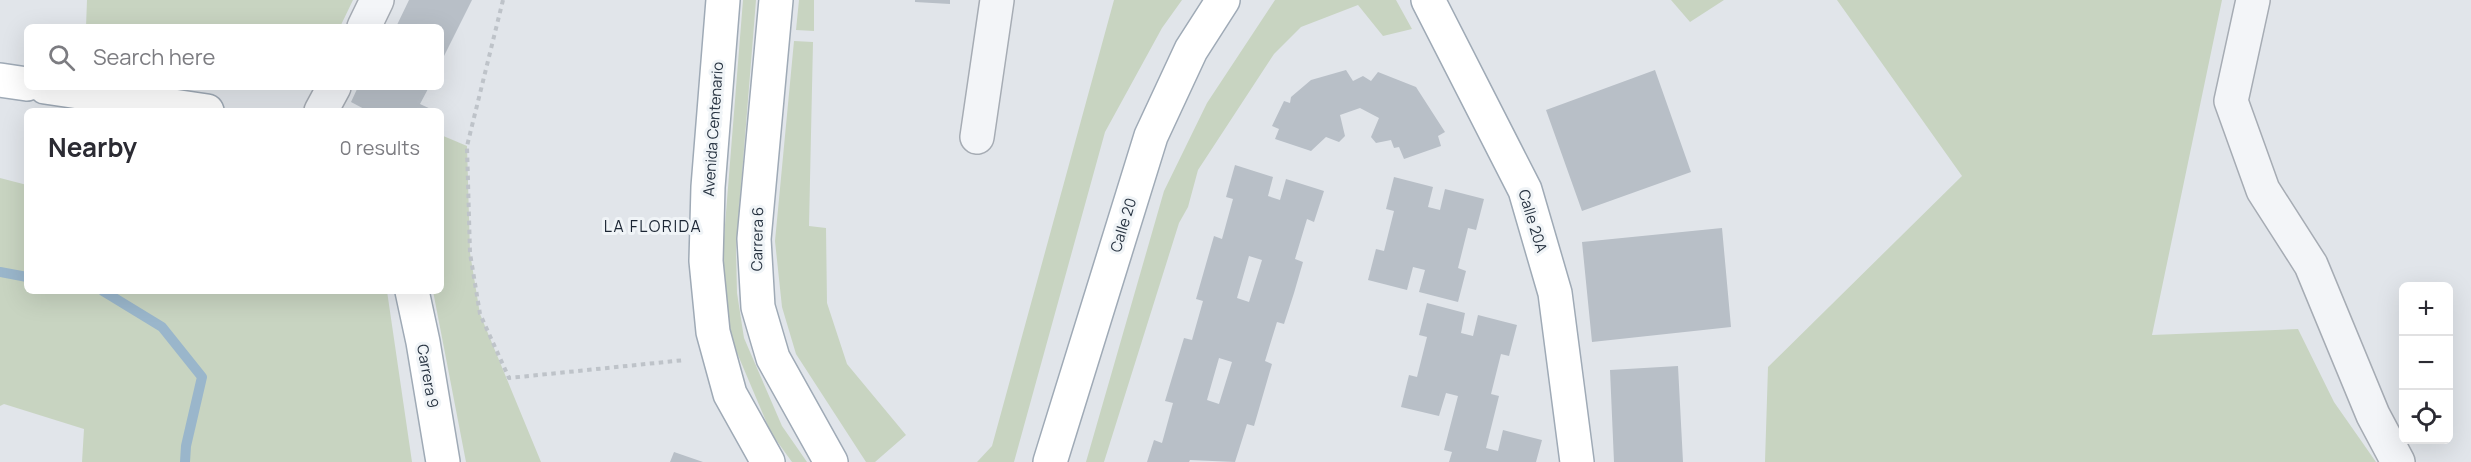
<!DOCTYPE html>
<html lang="en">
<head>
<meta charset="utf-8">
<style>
  :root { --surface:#fff; --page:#f7f7f7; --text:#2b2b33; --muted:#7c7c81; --line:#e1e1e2 }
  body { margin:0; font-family:Manrope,sans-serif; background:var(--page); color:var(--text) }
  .controls { position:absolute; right:18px; bottom:18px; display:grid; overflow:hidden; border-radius:9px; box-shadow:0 6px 24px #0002 }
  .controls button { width:54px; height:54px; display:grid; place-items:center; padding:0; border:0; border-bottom:2px solid var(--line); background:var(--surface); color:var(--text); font:30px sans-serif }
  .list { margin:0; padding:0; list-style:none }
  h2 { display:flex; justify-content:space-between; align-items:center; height:78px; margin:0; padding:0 24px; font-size:26px }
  h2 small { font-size:20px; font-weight:400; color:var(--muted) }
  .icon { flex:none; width:33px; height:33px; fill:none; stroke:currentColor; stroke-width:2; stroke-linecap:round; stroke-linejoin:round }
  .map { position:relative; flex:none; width:2471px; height:462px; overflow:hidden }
  .search { position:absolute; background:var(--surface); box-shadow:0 6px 24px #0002; left:24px; top:24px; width:420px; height:66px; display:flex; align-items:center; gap:15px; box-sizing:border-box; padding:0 21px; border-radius:9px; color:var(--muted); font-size:22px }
  .panel { position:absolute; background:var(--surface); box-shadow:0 6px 24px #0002; left:24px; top:108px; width:420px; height:186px; border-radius:9px }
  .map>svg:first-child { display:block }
  .green { fill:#c8d4c1 }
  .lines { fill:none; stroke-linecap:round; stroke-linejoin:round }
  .stream { stroke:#9ab6cb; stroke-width:10 }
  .building { fill:#b8bfc7; fill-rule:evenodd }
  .minor-casing { stroke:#a6acb4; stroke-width:36 }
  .major-casing { stroke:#9faab6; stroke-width:36 }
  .path { stroke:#bec3c9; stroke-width:4; stroke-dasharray:4.5 4.5; stroke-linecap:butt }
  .minor { stroke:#f3f5f8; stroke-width:33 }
  .major { stroke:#fff; stroke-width:33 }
  .labels { text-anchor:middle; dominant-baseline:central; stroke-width:6; stroke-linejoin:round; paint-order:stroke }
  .street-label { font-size:15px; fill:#283442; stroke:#f0f4f7 }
  .neighbourhood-label { font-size:16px; letter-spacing:1.5px; fill:#1b2533; stroke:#f0f4f7 }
</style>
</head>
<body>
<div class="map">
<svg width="2471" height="462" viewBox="0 0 2471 462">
  <rect width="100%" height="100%" fill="#e1e5ea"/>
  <path class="green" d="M 87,0 L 353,0 L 340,27 L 86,27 Z
    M 743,0 L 756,0 L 736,249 L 737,293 L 744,338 L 782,426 L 807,462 L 792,462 L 771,433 L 732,341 L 724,294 L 723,250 Z
    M 799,0 L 814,0 L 814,31 L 796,30 Z
    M 1114,0 L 1182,0 L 1162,28 L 1105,132 L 1014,462 L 977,462 L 992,446 Z
    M 1275,0 L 1396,0 L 1412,29 L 1383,36 L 1358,5 L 1301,27 L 1274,54 L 1198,170 L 1188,207 L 1179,223 L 1104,462 L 1086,462 L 1164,191 L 1207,103 Z
    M 1671,0 L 1724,0 L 1690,22 Z
    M 1837,0 L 2222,0 L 2152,335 L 2298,329 L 2334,402 L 2376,462 L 1765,462 L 1768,367 L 1962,176 Z
    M 794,41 L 813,42 L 809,226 L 826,228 L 827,303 L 847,364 L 906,435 L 875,462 L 866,462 L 796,354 L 782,307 L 775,241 Z
    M 441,135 L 467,146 L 470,253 L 480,314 L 541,462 L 466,462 L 433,291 L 441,291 Z
    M 0,178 L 27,185 L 27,291 L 387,291 L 412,462 L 82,462 L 84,429 L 4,404 L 0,406 Z"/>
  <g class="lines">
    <path class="stream" d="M 0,272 L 27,277
      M 103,291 L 162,327 L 202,377 L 186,446 L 185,462"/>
  </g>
  <path class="building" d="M 409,0 L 472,0 L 441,62 L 441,27 L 396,27 Z
    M 915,0 L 950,0 L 950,4 L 915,2 Z
    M 1346,70 L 1353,81 L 1363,76 L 1371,81 L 1378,72 L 1416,87 L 1445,132 L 1438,136 L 1441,146 L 1404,159 L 1399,147 L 1394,148 L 1391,140 L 1376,143 L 1371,137 L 1379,118 L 1360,108 L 1340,115 L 1345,136 L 1339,142 L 1326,137 L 1311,151 L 1275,139 L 1279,129 L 1272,126 L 1284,101 L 1290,103 L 1291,97 L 1311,80 Z
    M 1655,70 L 1691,172 L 1582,211 L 1546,110 Z
    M 358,87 L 429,87 L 420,104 L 435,111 L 368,111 L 351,102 Z
    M 1235,165 L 1273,177 L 1268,196 L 1280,200 L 1286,179 L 1324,191 L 1314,222 L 1307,219 L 1295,259 L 1303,262 L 1294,293 L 1284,324 L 1277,322 L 1265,361 L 1272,364 L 1254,426 L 1247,424 L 1235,462 L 1190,460 L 1189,462 L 1147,462 L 1154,440 L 1162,443 L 1173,403 L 1165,401 L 1184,338 L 1192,340 L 1203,301 L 1196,299 L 1214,236 L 1222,239 L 1233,199 L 1226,197 ZM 1249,256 L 1262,260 L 1249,302 L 1237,298 ZM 1219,358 L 1232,362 L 1219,404 L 1207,400 Z
    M 1394,177 L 1433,187 L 1428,207 L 1440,210 L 1445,189 L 1484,199 L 1476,230 L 1468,228 L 1458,268 L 1466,271 L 1458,302 L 1419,292 L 1425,270 L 1413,267 L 1407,290 L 1368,280 L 1376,249 L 1384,251 L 1394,211 L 1386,209 Z
    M 1722,228 L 1731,327 L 1592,342 L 1582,242 Z
    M 1427,303 L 1465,313 L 1461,333 L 1473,336 L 1478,315 L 1517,325 L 1509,356 L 1501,354 L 1491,394 L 1499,396 L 1486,448 L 1498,451 L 1503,430 L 1542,440 L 1536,462 L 1449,462 L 1452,452 L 1444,450 L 1458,396 L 1446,393 L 1439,416 L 1401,407 L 1409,375 L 1417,377 L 1427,337 L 1419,335 Z
    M 1678,366 L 1683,462 L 1614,462 L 1610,370 Z
    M 674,452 L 703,462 L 670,462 Z"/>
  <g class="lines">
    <g class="minor-casing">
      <path id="minor" d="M 2253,0 L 2231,101 L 2263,190 L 2311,265 L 2373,415 L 2398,462
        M 364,27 L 377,0
        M 321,111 L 334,87
        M 977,137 L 997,0"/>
    </g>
    <g class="major-casing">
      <path id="major" d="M 723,0 L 708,187 L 706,261 L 713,332 L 730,394 L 768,462
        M 776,0 L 754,239 L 758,307 L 773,358 L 831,462
        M 1428,0 L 1525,190 L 1555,293 L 1577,462
        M 0,80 L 27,84
        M 45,87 L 207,111
        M 412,291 L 423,342 L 443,462
        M 1050,462 L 1151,136 L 1191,50 L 1223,0"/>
    </g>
    <path class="path" d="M 503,0 L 467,146 L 470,253 L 480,314 L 509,378 L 685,360"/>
    <use href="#minor" class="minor"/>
    <use href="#major" class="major"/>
  </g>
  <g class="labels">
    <g class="street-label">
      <text transform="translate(713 129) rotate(-86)">Avenida Centenario</text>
      <text transform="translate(1533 221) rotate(73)">Calle 20A</text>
      <text transform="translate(1123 225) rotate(-73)">Calle 20</text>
      <text transform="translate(757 239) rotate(-89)">Carrera 6</text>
      <text transform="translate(428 376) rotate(80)">Carrera 9</text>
    </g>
    <g class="neighbourhood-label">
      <text x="653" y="226">LA FLORIDA</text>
    </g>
  </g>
</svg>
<div class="controls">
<button>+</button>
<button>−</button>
<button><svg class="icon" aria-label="locate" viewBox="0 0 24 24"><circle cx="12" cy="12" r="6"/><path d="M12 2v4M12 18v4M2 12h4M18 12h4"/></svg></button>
</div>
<div class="search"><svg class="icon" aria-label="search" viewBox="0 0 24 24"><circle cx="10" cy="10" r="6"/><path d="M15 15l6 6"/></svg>Search here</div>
<section class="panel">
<h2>Nearby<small>0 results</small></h2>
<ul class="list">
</ul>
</section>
</div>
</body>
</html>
